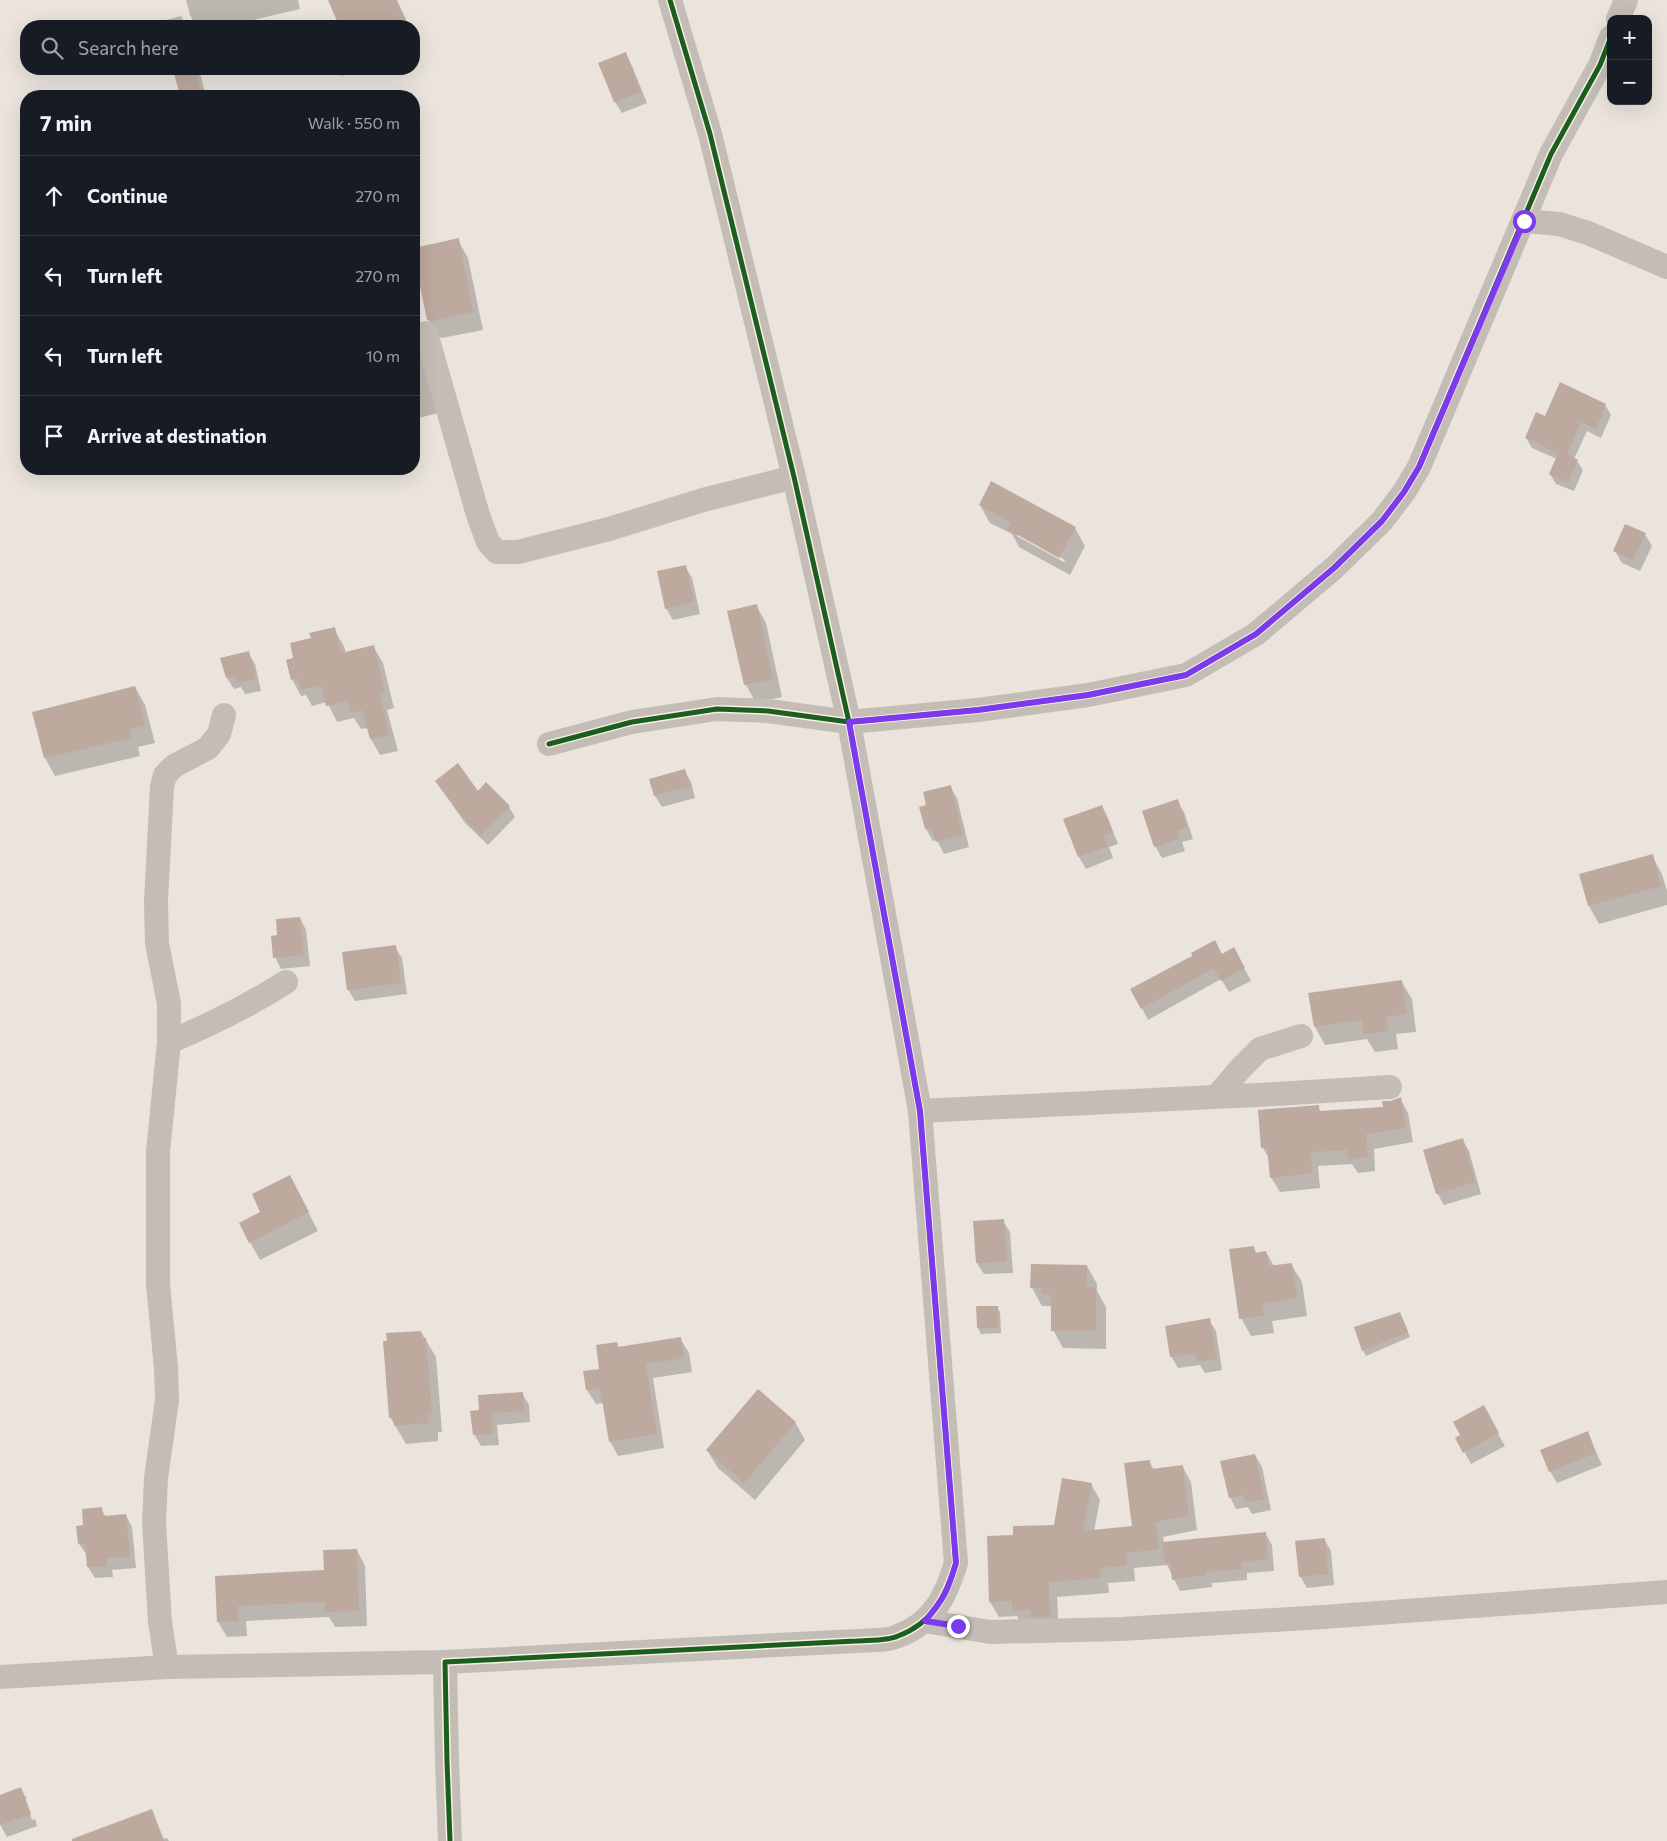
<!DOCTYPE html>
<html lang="en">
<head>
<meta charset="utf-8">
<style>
  :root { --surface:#171b24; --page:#242831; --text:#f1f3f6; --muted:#9ea1a6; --line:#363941 }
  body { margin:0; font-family:Commissioner,sans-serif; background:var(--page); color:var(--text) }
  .controls { position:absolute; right:15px; top:15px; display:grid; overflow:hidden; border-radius:10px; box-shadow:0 5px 20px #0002 }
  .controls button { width:45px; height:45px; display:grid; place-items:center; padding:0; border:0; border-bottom:1px solid var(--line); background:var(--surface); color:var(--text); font:25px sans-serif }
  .stop { position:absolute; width:15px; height:15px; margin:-11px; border:4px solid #7c3aed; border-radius:50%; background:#fff }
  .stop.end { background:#7c3aed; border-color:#fff; box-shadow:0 1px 5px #0008 }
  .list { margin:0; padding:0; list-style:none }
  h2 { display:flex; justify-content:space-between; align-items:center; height:65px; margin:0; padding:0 20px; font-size:21px }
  h2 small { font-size:16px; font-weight:400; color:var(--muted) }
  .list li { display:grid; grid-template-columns:32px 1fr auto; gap:15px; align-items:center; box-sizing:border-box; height:80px; padding:0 20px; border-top:1px solid var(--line) }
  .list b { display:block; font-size:19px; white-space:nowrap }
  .list em { font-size:16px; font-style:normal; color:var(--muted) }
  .icon { flex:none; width:28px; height:28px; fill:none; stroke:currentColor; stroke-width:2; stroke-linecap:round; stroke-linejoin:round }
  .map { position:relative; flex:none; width:1667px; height:1841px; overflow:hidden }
  .search { position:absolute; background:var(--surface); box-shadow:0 5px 20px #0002; left:20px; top:20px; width:400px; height:55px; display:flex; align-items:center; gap:12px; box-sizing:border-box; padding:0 18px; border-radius:20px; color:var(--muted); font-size:19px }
  .panel { position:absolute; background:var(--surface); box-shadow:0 5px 20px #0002; left:20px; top:90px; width:400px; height:385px; border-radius:20px }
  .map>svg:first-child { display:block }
  .shadow { fill:#0003; fill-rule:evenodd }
  .building { fill:#bea99f }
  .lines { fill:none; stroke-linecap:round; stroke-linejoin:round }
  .minor { stroke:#c3bdb6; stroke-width:24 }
  .cycleway-casing { stroke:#f9efe3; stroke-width:8 }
  .cycleway { stroke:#1b5e20; stroke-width:5 }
  .route { stroke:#7c3aed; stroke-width:6 }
</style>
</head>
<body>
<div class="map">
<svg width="1667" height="1841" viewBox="0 0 1667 1841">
  <rect width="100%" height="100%" fill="#eae4dd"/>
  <path class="shadow" d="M 186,0 L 298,0 L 300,9 L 228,26 L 196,26 L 190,15 Z
    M 329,0 L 397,0 L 409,26 L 334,26 L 339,24 Z
    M 181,16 L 186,26 L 164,26 L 162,21 Z
    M 626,54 L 632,66 L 647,103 L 622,113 L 615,102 Z
    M 175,69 L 199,69 L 206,96 L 182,96 Z
    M 338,69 L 359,69 L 342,76 Z
    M 458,240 L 468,258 L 483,330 L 442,338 L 438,337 L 428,319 L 414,249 Z
    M 414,343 L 424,360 L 439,413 L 414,419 Z
    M 1605,405 L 1611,415 L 1601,438 L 1587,431 L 1574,459 L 1577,461 L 1583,470 L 1574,491 L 1556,484 L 1550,474 L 1557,459 L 1532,448 L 1526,438 L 1546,418 Z
    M 980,505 L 1075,528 L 1085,546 L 1070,575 L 1019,547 L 1012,534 L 990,523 ZM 1017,533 L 1065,560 L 1064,562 L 1017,536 Z
    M 1645,534 L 1652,546 L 1640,571 L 1622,563 L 1615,551 Z
    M 685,566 L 692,578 L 700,614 L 673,620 L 666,608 Z
    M 756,605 L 766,623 L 782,697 L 756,703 L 746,685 L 728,612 Z
    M 334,629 L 344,646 L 346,653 L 373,646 L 383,663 L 394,708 L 387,710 L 398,751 L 380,755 L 371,739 L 368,728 L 361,729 L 354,718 L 337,722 L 327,702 L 312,706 L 306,695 L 301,696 L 292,679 L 295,659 L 312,639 Z
    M 248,653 L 255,664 L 261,691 L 245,694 L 241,687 L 234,689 L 227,678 Z
    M 135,687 L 145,705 L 155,743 L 138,747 L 140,756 L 55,776 L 45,758 Z
    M 684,770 L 691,782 L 695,798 L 662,807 L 655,796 Z
    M 950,787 L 957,798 L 969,847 L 944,854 L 937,840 L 933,841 L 926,829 L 921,808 L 928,806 Z
    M 443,791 L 509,807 L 515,817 L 488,845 L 465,823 Z
    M 1177,801 L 1184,812 L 1193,839 L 1182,842 L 1185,851 L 1162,858 L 1155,846 Z
    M 1102,806 L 1108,818 L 1118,844 L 1109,847 L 1113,858 L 1086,869 L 1079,857 L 1065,820 Z
    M 1652,856 L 1662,874 L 1667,891 L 1667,905 L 1599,924 L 1589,906 Z
    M 300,918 L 306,930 L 310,966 L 281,969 L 275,957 Z
    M 395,947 L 402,958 L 407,994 L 355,1001 L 348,989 Z
    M 1222,955 L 1240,961 L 1251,981 L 1229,992 L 1221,979 L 1148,1020 L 1142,1008 Z
    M 1401,981 L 1412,999 L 1416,1032 L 1396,1034 L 1398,1049 L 1375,1052 L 1367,1039 L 1325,1045 L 1315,1027 Z
    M 1400,1098 L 1408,1113 L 1413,1142 L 1374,1149 L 1375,1171 L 1358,1173 L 1352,1164 L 1318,1166 L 1320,1188 L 1280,1192 L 1271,1177 L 1270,1160 L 1263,1148 L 1259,1111 L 1318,1106 L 1321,1112 L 1384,1108 L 1392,1102 Z
    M 1462,1139 L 1469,1151 L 1481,1194 L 1444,1205 L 1437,1193 Z
    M 290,1177 L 318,1231 L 260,1260 L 250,1242 L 262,1212 Z
    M 1003,1221 L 1010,1232 L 1013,1273 L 984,1274 L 977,1263 Z
    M 1253,1247 L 1257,1254 L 1266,1252 L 1274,1266 L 1291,1264 L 1302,1282 L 1307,1316 L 1272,1321 L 1274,1333 L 1251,1336 L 1241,1318 Z
    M 1087,1266 L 1097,1284 L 1097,1291 L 1106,1307 L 1106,1349 L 1063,1348 L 1053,1330 L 1053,1310 L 1050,1306 L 1042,1306 L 1032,1288 Z
    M 977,1307 L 997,1307 L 1000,1312 L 1001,1333 L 981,1334 L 978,1328 Z
    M 1403,1319 L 1410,1337 L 1366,1356 L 1363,1350 Z
    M 1209,1320 L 1216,1331 L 1222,1370 L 1205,1373 L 1200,1365 L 1178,1368 L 1171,1356 Z
    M 421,1332 L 436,1357 L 442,1432 L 438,1432 L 438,1441 L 406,1444 L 390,1417 L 389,1342 Z
    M 680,1338 L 689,1353 L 692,1372 L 653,1378 L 664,1448 L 618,1456 L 610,1441 L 604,1403 L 596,1404 L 587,1390 L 617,1343 L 619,1348 Z
    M 522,1393 L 529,1405 L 530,1422 L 497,1425 L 499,1445 L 481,1446 L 474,1434 L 481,1411 Z
    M 1483,1407 L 1505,1446 L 1471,1464 L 1457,1438 L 1462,1436 Z
    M 795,1422 L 805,1440 L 755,1500 L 718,1468 L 707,1450 Z
    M 1587,1432 L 1602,1465 L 1557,1483 L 1550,1471 Z
    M 1255,1455 L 1262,1467 L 1271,1510 L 1252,1514 L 1248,1507 L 1236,1509 L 1230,1497 Z
    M 1149,1461 L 1154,1470 L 1182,1466 L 1191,1482 L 1197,1530 L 1163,1537 L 1164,1543 L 1265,1533 L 1272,1545 L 1274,1571 L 1247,1573 L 1247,1580 L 1212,1583 L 1212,1587 L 1180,1591 L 1167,1565 L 1134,1568 L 1135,1581 L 1108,1583 L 1109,1593 L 1057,1597 L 1059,1632 L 1022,1626 L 1017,1616 L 999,1617 L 990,1602 L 1014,1537 L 1055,1526 L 1091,1484 L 1100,1500 L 1094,1531 L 1133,1528 Z
    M 101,1509 L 106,1517 L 126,1515 L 132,1527 L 136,1568 L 112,1570 L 113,1577 L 95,1578 L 88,1567 L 87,1555 L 79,1544 L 85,1527 Z
    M 1324,1539 L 1331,1551 L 1334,1585 L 1307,1588 L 1300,1576 Z
    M 357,1550 L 365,1566 L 367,1626 L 335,1627 L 329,1617 L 246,1621 L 247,1636 L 227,1637 L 218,1622 L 216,1577 L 325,1571 Z
    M 21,1789 L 27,1799 L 25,1799 L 32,1820 L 35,1819 L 37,1826 L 7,1837 L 0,1824 L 0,1796 Z
    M 151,1811 L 164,1839 L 167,1838 L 169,1841 L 86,1841 Z"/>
  <path class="building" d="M 328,0 L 396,0 L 408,26 L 339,26 Z
    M 626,52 L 641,92 L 614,102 L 598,63 Z
    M 173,69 L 195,69 L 202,96 L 180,96 Z
    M 459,238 L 473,312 L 431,321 L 427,320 L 414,257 L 414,248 Z
    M 1560,382 L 1606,404 L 1596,429 L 1581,422 L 1567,454 L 1578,460 L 1568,482 L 1549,474 L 1558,453 L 1525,438 L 1536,412 L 1545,416 Z
    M 991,481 L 1076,527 L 1059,558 L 1007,529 L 1011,523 L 979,505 Z
    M 1625,524 L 1646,533 L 1633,560 L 1613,551 Z
    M 686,565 L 694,602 L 665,609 L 657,571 Z
    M 757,604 L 773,679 L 744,685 L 727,611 Z
    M 335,627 L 341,653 L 374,645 L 385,691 L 379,693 L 389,735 L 370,739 L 362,710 L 350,713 L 347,701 L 326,706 L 321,685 L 301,690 L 298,678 L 291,680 L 286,660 L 293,658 L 290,643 L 311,638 L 309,633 Z
    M 249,651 L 256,679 L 237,683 L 235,676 L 226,678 L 220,658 Z
    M 135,686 L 145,725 L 129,729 L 131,738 L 44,758 L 32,712 Z
    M 458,763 L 478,791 L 486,782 L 510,806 L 481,836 L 458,812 L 435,781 Z
    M 685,769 L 690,786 L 654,796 L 649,779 Z
    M 951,785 L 963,835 L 936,842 L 932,828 L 925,829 L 919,807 L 926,805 L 923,792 Z
    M 1178,799 L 1187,827 L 1177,831 L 1179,839 L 1154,847 L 1142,811 Z
    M 1102,805 L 1112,832 L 1103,835 L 1108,846 L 1078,857 L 1063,819 Z
    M 1653,854 L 1661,886 L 1588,906 L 1579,874 Z
    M 300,917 L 304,955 L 273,958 L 271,936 L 277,935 L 276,919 Z
    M 1215,940 L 1222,954 L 1234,947 L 1245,968 L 1221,981 L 1214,968 L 1141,1009 L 1130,989 L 1192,956 L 1191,953 Z
    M 396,945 L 401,983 L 347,990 L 342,952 Z
    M 1402,980 L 1407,1014 L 1386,1017 L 1388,1031 L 1363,1035 L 1362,1020 L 1314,1027 L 1308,993 Z
    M 1401,1097 L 1406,1128 L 1366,1134 L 1368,1157 L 1348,1159 L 1347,1150 L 1310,1152 L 1313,1173 L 1270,1178 L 1267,1148 L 1261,1148 L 1258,1110 L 1319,1105 L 1319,1111 L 1383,1107 L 1382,1101 L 1391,1101 Z
    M 1463,1138 L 1475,1182 L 1436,1194 L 1423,1150 Z
    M 290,1175 L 309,1212 L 249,1243 L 239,1223 L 260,1212 L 252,1194 Z
    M 1004,1219 L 1007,1261 L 976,1263 L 973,1221 Z
    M 1254,1246 L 1255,1253 L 1266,1251 L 1269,1266 L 1292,1263 L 1297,1298 L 1263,1304 L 1264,1315 L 1239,1319 L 1229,1249 Z
    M 1031,1264 L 1087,1265 L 1087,1287 L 1096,1288 L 1096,1331 L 1051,1331 L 1051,1295 L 1042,1294 L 1042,1288 L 1030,1288 Z
    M 976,1306 L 998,1306 L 998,1328 L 977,1328 Z
    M 1400,1312 L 1408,1332 L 1362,1351 L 1354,1327 Z
    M 1210,1318 L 1217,1359 L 1197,1362 L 1196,1353 L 1170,1357 L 1165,1326 Z
    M 421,1331 L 422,1338 L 426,1338 L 432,1414 L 428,1415 L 429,1423 L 394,1426 L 393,1417 L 389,1418 L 383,1341 L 387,1341 L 386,1333 Z
    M 681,1337 L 684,1358 L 646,1364 L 657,1434 L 609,1442 L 600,1388 L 586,1390 L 583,1371 L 599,1369 L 596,1345 L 617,1342 L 618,1347 Z
    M 758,1389 L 796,1422 L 744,1483 L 706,1450 Z
    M 523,1392 L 524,1411 L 491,1413 L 493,1434 L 473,1435 L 470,1411 L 479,1410 L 478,1395 Z
    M 1484,1405 L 1499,1433 L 1463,1453 L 1455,1438 L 1460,1435 L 1453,1422 Z
    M 1588,1431 L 1596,1453 L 1549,1472 L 1540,1450 Z
    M 1255,1454 L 1265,1499 L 1245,1503 L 1243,1495 L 1229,1498 L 1220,1461 Z
    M 1150,1460 L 1151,1469 L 1183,1465 L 1189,1515 L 1155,1522 L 1159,1549 L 1126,1553 L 1127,1565 L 1100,1568 L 1101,1578 L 1049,1582 L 1050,1617 L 1031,1617 L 1030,1610 L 1012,1611 L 1012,1601 L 989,1602 L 987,1536 L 1013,1535 L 1013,1526 L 1054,1525 L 1062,1478 L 1092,1483 L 1083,1531 L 1132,1526 L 1124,1463 Z
    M 102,1507 L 103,1516 L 126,1514 L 130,1557 L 106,1558 L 107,1566 L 87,1567 L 85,1544 L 78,1544 L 76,1526 L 83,1525 L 82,1509 Z
    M 1266,1532 L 1268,1559 L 1241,1562 L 1241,1569 L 1206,1572 L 1206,1575 L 1172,1580 L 1170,1562 L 1165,1563 L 1162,1542 Z
    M 1325,1538 L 1328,1574 L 1299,1577 L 1295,1541 Z
    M 357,1549 L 359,1611 L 325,1612 L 325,1602 L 238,1606 L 238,1621 L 217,1622 L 215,1576 L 324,1570 L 323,1550 Z
    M 21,1787 L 31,1814 L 0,1825 L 0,1795 Z
    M 152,1809 L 164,1841 L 72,1841 L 72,1839 Z"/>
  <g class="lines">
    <path class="minor" d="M 1618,19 L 1626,0
      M 1524,221 L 1559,224 L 1588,233 L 1667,267
      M 426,333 L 478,515 L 488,542 L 497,552 L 518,552 L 609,529 L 703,500 L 794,477
      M 549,744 L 632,722 L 717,709 L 768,711 L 849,722 L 978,710 L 1088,695 L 1186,675 L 1256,634 L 1334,568 L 1382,521 L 1404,492 L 1419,467 L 1551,154 L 1600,65 L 1611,37
      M 169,1042 C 210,1025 248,1006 286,982
      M 1216,1097 L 1241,1068 L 1260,1049 L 1301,1036
      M 920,1111 L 1276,1094 L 1390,1087
      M 925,1621 L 990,1632 L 1122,1629 L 1323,1617 L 1667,1592
      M 167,1667 L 160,1622 L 154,1522 L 156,1478 L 167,1400 L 166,1368 L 158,1284 L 158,1152 L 169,1042 L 169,1004 L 157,943 L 156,901 L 162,787 L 165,775 L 174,766 L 208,748 L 219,734 L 224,715
      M 0,1677 L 167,1667 L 445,1662
      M 450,1841 L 447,1761 L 445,1662 L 856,1641 C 868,1640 888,1641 898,1636 C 933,1623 946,1596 956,1563 L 920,1111 L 849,722 L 794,477 L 710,134 L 670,0"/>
    <g class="cycleway-casing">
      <path id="cycleway" d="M 549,744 L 632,722 L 717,709 L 768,711 L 849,722 L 978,710 L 1088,695 L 1186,675 L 1256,634 L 1334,568 L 1382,521 L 1404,492 L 1419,467 L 1551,154 L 1600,65 L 1611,37
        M 450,1841 L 447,1761 L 445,1662 L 856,1641 C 868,1640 888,1641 898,1636 C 933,1623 946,1596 956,1563 L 920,1111 L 849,722 L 794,477 L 710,134 L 670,0"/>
    </g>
    <use href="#cycleway" class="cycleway"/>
  </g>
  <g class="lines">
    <path class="route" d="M 958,1626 L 925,1621 C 944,1599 948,1590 956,1563 L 920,1111 L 849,722 L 978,710 L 1088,695 L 1186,675 L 1256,634 L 1334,568 L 1382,521 L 1404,492 L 1419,467 L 1524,221"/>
  </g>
</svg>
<div class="controls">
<button>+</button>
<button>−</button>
</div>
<div class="stop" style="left:1524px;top:221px"></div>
<div class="stop end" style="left:958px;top:1626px"></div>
<div class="search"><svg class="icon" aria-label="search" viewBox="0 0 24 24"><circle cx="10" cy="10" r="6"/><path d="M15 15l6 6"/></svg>Search here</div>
<section class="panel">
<h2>7 min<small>Walk · 550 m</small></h2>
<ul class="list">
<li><svg class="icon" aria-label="ahead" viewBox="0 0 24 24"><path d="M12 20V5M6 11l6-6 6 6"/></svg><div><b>Continue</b></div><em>270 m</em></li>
<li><svg class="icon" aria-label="left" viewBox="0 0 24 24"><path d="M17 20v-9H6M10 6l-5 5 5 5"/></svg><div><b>Turn left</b></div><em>270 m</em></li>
<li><svg class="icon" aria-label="left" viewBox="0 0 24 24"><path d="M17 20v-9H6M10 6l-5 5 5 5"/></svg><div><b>Turn left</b></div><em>10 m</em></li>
<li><svg class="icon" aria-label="arrive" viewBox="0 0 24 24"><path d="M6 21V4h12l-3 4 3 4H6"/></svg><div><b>Arrive at destination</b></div></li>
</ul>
</section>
</div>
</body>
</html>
